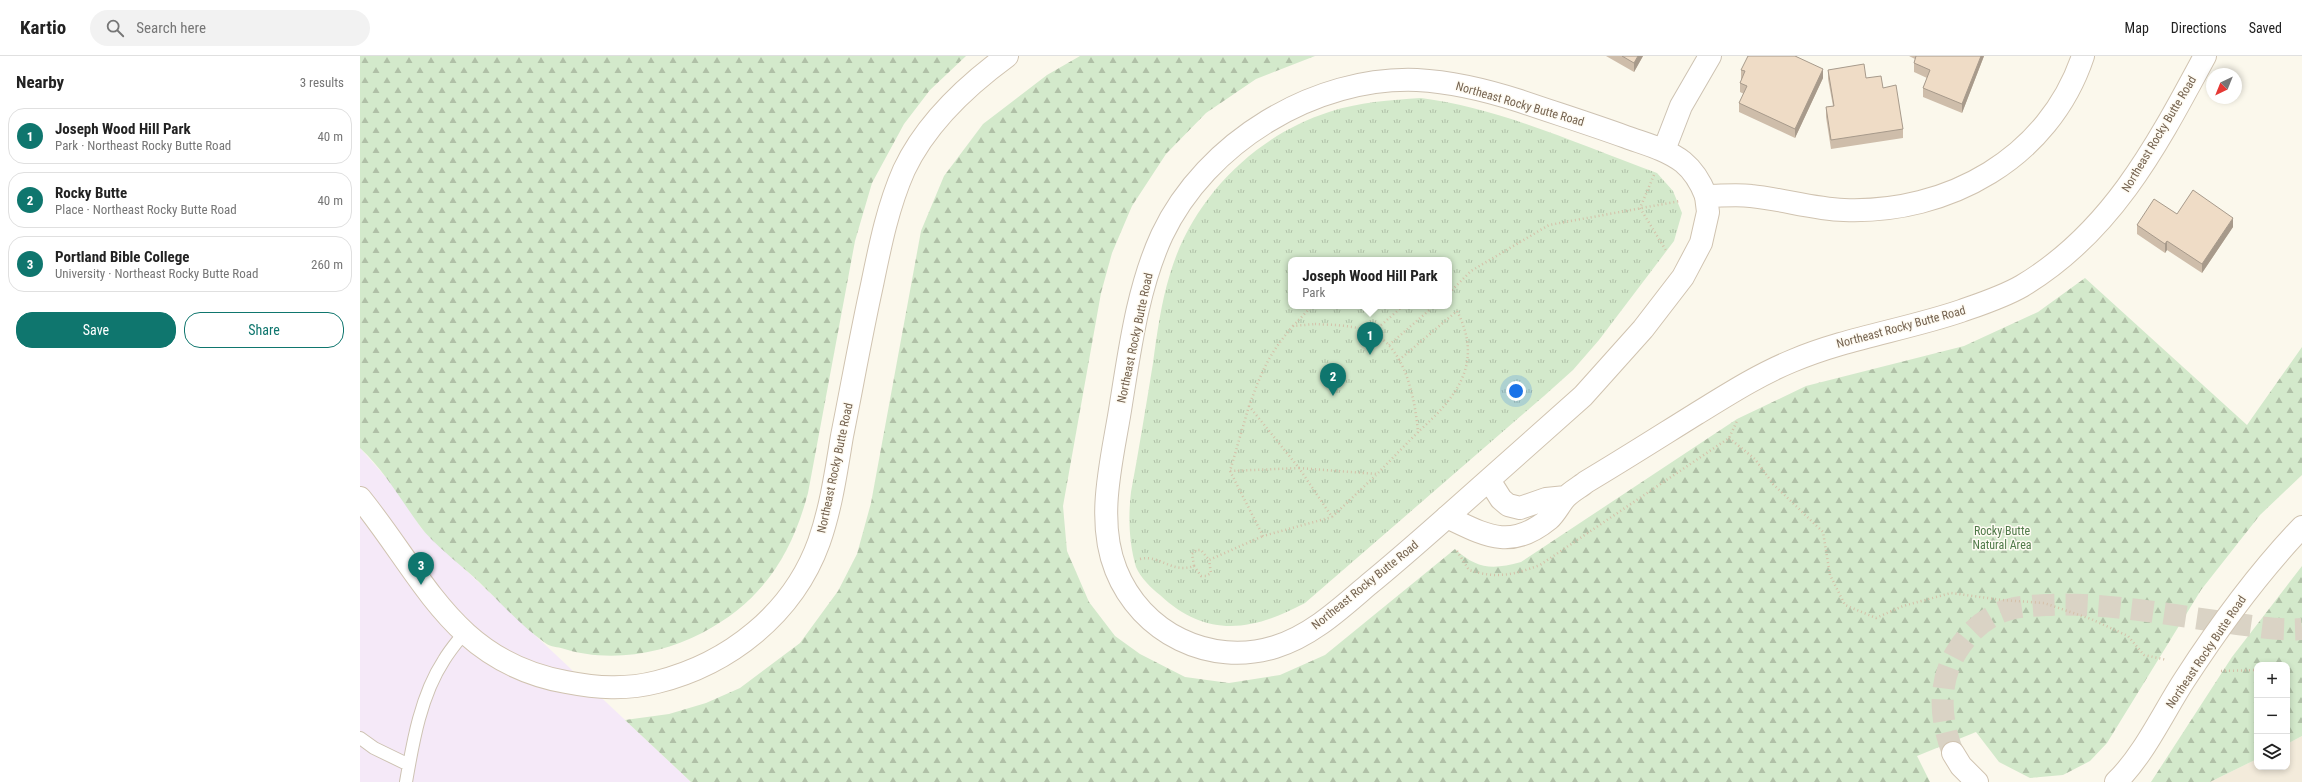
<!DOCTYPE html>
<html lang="en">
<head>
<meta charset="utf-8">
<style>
  :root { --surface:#fff; --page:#f2f2f2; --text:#222; --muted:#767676; --line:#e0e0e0; --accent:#0f766e }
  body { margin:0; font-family:"Roboto Condensed",sans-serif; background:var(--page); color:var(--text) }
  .controls { position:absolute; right:12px; bottom:12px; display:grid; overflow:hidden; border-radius:8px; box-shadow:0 2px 6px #0003 }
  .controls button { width:36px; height:36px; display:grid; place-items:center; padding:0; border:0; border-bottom:1px solid var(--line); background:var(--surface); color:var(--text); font:20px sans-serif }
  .compass { position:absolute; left:1846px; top:12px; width:36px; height:36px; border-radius:50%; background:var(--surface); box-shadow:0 2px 6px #0003; rotate:223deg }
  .you { position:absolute; left:1156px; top:335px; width:14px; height:14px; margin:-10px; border:3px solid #fff; border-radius:50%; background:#1a73e8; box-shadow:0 0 0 6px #1a73e833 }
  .badge { display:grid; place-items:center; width:26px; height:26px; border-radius:50%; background:var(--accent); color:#fff; font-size:13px; font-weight:700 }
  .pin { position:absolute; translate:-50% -33px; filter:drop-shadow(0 1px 2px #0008) }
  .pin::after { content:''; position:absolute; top:21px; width:14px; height:12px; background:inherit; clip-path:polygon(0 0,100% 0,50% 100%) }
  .popup { position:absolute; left:928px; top:201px; width:164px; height:52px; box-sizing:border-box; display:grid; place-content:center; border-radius:8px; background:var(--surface); filter:drop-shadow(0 1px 3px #0005); font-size:13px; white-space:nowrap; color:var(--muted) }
  .popup b { font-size:15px; color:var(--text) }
  .popup::after { content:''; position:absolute; left:50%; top:100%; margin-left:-8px; border:8px solid transparent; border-top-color:var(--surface) }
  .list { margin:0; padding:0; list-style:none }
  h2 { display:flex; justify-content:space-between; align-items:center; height:52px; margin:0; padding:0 16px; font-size:17px }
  h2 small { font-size:13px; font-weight:400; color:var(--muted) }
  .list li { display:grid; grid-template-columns:26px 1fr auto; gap:12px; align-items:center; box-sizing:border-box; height:56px; margin:0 8px 8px; padding:0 8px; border:1px solid var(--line); border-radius:16px }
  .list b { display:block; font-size:15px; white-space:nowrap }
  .list p { margin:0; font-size:13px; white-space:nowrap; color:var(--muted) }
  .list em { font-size:13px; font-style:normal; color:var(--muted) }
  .actions { display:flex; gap:8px; padding:12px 16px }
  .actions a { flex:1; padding:9px 0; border:1px solid var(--accent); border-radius:16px; text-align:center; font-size:14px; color:var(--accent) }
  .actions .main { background:var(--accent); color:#fff }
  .icon { flex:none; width:22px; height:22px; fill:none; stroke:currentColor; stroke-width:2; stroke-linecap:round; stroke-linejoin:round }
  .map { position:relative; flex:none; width:1942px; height:726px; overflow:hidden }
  header { display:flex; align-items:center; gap:24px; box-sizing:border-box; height:56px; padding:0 20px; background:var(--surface); border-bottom:1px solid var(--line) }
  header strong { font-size:19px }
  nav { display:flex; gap:22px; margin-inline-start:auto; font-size:14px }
  .search { width:280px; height:36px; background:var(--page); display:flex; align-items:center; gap:10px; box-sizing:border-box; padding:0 14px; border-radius:22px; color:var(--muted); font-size:15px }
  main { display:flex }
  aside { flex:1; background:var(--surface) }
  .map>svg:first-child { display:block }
  .residential { fill:#f3ebdb }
  .education { fill:#f5e9f8 }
  .forest { fill:url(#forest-firs) }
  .park { fill:url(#park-tufts); fill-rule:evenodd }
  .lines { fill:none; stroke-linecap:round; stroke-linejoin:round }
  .secondary-tunnel { stroke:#dad3c5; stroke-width:22; stroke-dasharray:22 11; stroke-linecap:butt }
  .lane-casing { stroke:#cdc2b2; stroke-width:14 }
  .street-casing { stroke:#cdc2b2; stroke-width:24 }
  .secondary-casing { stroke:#d0c3b0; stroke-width:24 }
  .path { stroke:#d4c0a9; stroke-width:2.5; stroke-dasharray:1 3; stroke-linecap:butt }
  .lane { stroke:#fff; stroke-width:12 }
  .street { stroke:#fff; stroke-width:22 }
  .secondary { stroke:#fff; stroke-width:22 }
  .wall { fill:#cebdaa }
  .shaded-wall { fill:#a79a8b }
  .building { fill:#efdcc6; stroke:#a79a8b }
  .labels { text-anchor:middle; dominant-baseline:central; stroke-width:3; stroke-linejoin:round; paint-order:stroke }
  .street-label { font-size:12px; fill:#756350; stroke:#fefbf3 }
  .park-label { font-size:12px; fill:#507a49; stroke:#fefbf3 }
</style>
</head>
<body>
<header>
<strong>Kartio</strong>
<div class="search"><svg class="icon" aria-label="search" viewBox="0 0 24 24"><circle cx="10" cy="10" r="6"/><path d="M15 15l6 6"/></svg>Search here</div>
<nav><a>Map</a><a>Directions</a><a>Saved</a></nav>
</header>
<main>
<aside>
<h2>Nearby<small>3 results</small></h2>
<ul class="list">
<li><span class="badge">1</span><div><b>Joseph Wood Hill Park</b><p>Park · Northeast Rocky Butte Road</p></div><em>40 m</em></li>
<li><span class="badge">2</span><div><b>Rocky Butte</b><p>Place · Northeast Rocky Butte Road</p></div><em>40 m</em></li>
<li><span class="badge">3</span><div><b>Portland Bible College</b><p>University · Northeast Rocky Butte Road</p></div><em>260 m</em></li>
</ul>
<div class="actions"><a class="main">Save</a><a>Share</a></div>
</aside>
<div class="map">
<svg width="1942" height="726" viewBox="0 0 1942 726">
  <defs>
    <pattern id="forest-firs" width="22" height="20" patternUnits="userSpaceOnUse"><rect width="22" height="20" fill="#d3e9cb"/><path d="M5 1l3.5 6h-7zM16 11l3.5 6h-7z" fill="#b0c0a7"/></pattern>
    <pattern id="park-tufts" width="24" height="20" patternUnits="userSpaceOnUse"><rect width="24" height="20" fill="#d3e9cb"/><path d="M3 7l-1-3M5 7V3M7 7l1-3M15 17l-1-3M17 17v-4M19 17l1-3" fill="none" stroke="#b0c0a7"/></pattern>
  </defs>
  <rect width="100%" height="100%" fill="#fbf8ec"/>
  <path class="residential" d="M 1942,680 L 1942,726 L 1850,726 L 1897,703 L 1897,711 L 1927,711 L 1927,688 Z"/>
  <path class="education" d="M 0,392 L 38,435 L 61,472 L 331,726 L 0,726 Z"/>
  <path class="forest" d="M 0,0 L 606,0 L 570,34 L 544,68 L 512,127 L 495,185 L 448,437 C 431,501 401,546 342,577 C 300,599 247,607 201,592 C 196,591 188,590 184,586 C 161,570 139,545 118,525 C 102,510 72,487 60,470 C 40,443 25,415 0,392 Z
    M 720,0 L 955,0 L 896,23 L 846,57 L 806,98 L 772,150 L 752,197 L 741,237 L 703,450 L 707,495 L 729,546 L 755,580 L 780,598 L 825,621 L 869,627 L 920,619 L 965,599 L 1095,493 C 1117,513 1132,514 1161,506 L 1377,363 L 1446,330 L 1604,290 L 1678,256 L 1725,222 L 1887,369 L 1942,291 L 1942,419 L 1900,459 L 1841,534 L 1747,687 L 1730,705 L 1703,719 L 1670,722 L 1639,706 L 1616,676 L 1557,700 L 1570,726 L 331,726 L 265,664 L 309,658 L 346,647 L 380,632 L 440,587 L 478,535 L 497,498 L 511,447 L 561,175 L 584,120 L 623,68 L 687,19 Z
    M 1942,510 L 1942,680 L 1927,688 L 1927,609 L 1897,609 L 1897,703 L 1850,726 L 1791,726 L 1872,601 Z"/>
  <path class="park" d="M 1061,42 C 1141,52 1222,90 1297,117 L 1313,135 L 1322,157 L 1314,185 L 1239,284 L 1213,314 L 1184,340 L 945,547 C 893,575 847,583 800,539 C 792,533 780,521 776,511 C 769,487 768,461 771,436 C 779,393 786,350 793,307 C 797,278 801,247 810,218 C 832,143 894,80 969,56 C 999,46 1030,44 1061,42 ZM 931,204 L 1089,204 L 1089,250 L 931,250 Z"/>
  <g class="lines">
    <path class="secondary-tunnel" d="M 1593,697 C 1580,664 1577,627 1597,595 C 1605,582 1617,569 1631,561 C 1647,551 1667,550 1686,549 C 1747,546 1809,559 1870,567 C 1893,570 1918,575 1942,573"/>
    <g class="lane-casing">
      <path id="lane" d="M 0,682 L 14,692 L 49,709
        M 46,726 C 53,685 61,639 84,604 C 90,594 97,586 104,577"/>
    </g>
    <g class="street-casing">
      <path id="street" d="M 1304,94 L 1321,50 L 1350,0
        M 1087,461 C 1061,484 1035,507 1008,529 C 980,553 951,580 915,591 C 850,611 781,577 756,514 C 735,462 753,401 761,348 C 770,292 778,231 802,179 C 846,86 955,20 1057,24 C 1093,26 1126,34 1160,45 C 1195,57 1230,68 1266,81 C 1285,88 1306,93 1323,106 C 1334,115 1341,127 1346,140"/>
    </g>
    <g class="secondary-casing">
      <path id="secondary" d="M 1723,0 C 1689,102 1588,158 1484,154 C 1453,153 1422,143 1391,140 C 1377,138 1361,140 1346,140 L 1348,156 L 1341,187 L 1323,221 L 1283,273 L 1223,340 L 1087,461 C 1125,479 1150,495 1189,463 C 1196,457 1200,447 1206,441 C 1212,435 1220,431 1226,426 C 1263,404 1299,381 1336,358 C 1367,339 1398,319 1432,305 C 1486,282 1545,274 1601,255 C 1621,248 1643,241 1662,230 C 1752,176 1797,89 1845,0
        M 1129,424 L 1141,443 L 1148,449 L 1160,452 L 1186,443 L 1206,441
        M 0,442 C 64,521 94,606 206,626 C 237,632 266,634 297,626 C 369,608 433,558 459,486 C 471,452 476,416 482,380 C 492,330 501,279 512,229 C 520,190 528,150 544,114 C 566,67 606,30 647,0
        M 1593,697 L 1601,710 L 1617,726
        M 1756,726 C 1784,699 1804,655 1825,623 C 1860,569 1898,517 1942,471"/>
    </g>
    <path class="path" d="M 1294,119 L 1280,152 L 1307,196
      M 1089,237 L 1111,215 L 1189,169 L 1320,145
      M 955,268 C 973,269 996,269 1013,277 C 1046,294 1055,343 1058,376 L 1017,418 L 939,412 L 889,350 C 902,315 908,299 933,270 Z
      M 933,270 L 952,250
      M 1012,277 L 1043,250
      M 1029,289 L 1074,250
      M 1039,304 L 1097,255 C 1124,307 1097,341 1058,376
      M 889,350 L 870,415 L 939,412 L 972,461 L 1016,419
      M 1369,382 L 1395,403 L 1413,428 L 1463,476 L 1470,519 L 1485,549 L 1516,562 L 1543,550 L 1591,537 L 1642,544 L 1684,547 L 1731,563 L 1768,580 L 1784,599 L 1807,604
      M 870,415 L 903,480 L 972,461
      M 1097,495 L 1109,514 C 1137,523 1153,519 1180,509 L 1369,382 L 1377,365
      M 780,503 C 800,498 811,518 834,510 L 832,498 L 836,494 L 841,494 L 849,504 L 903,480
      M 834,510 L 841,520 L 846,520 L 851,517 L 849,504
      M 1861,615 L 1897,614"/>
    <use href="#lane" class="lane"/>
    <use href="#street" class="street"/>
    <use href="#secondary" class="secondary"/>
  </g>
  <path class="wall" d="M 1246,0 L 1283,0 L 1274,16 Z
    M 1436,0 L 1463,22 L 1435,82 L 1379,56 L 1379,47 L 1384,38 L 1380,36 L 1380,27 L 1382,23 L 1381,23 L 1381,14 Z
    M 1549,0 L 1624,0 L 1602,57 L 1563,41 L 1563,32 L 1567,22 L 1554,16 L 1554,7 L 1555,3 Z
    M 1468,14 L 1506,22 L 1523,32 L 1543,73 L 1543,82 L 1471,93 L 1466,61 L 1466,51 L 1473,50 L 1468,23 Z
    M 1817,158 L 1873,171 L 1842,217 L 1807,194 L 1805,197 L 1777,178 L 1777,169 Z"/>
  <path class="shaded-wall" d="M 1278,0 L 1283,0 L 1274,16 L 1274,7 Z
    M 1621,0 L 1624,0 L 1602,57 L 1602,48 Z
    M 1463,13 L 1463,22 L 1435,82 L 1435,73 Z
    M 1873,162 L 1873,171 L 1842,217 L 1842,208 Z
    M 1807,185 L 1807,194 L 1805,197 L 1805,188 Z"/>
  <path class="building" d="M 1262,0 L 1278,0 L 1274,7 Z
    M 1388,0 L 1435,0 L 1463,13 L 1435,73 L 1379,47 L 1387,30 L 1380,27 L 1385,15 L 1381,14 Z
    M 1556,0 L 1621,0 L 1602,48 L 1563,32 L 1570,14 L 1554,7 Z
    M 1504,8 L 1506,22 L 1521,20 L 1523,32 L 1536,29 L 1543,73 L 1471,84 L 1466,51 L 1474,50 L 1468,14 Z
    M 1833,134 L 1873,162 L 1842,208 L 1807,185 L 1805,188 L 1777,169 L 1794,143 L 1817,158 Z"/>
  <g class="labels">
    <g class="street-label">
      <text transform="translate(1160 48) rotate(16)">Northeast Rocky Butte Road</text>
      <text transform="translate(1799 78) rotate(-59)">Northeast Rocky Butte Road</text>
      <text transform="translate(1541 271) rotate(-15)">Northeast Rocky Butte Road</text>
      <text transform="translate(775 282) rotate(-78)">Northeast Rocky Butte Road</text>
      <text transform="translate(475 412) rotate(-78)">Northeast Rocky Butte Road</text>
      <text transform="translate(1005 529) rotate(-39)">Northeast Rocky Butte Road</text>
      <text transform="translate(1846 596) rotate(-56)">Northeast Rocky Butte Road</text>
    </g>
    <g class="park-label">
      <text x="1642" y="475">Rocky Butte<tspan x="1642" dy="14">Natural Area</tspan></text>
    </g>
  </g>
</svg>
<div class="controls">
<button>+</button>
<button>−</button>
<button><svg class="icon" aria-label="layers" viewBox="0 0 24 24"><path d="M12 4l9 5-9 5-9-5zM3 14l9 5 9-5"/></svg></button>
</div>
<svg class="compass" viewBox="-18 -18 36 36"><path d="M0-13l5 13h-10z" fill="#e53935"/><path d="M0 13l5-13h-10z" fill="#767676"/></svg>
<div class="you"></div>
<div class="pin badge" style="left:1010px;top:299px">1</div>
<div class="popup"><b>Joseph Wood Hill Park</b>Park</div>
<div class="pin badge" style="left:973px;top:340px">2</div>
<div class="pin badge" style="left:61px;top:529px">3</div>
</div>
</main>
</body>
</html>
